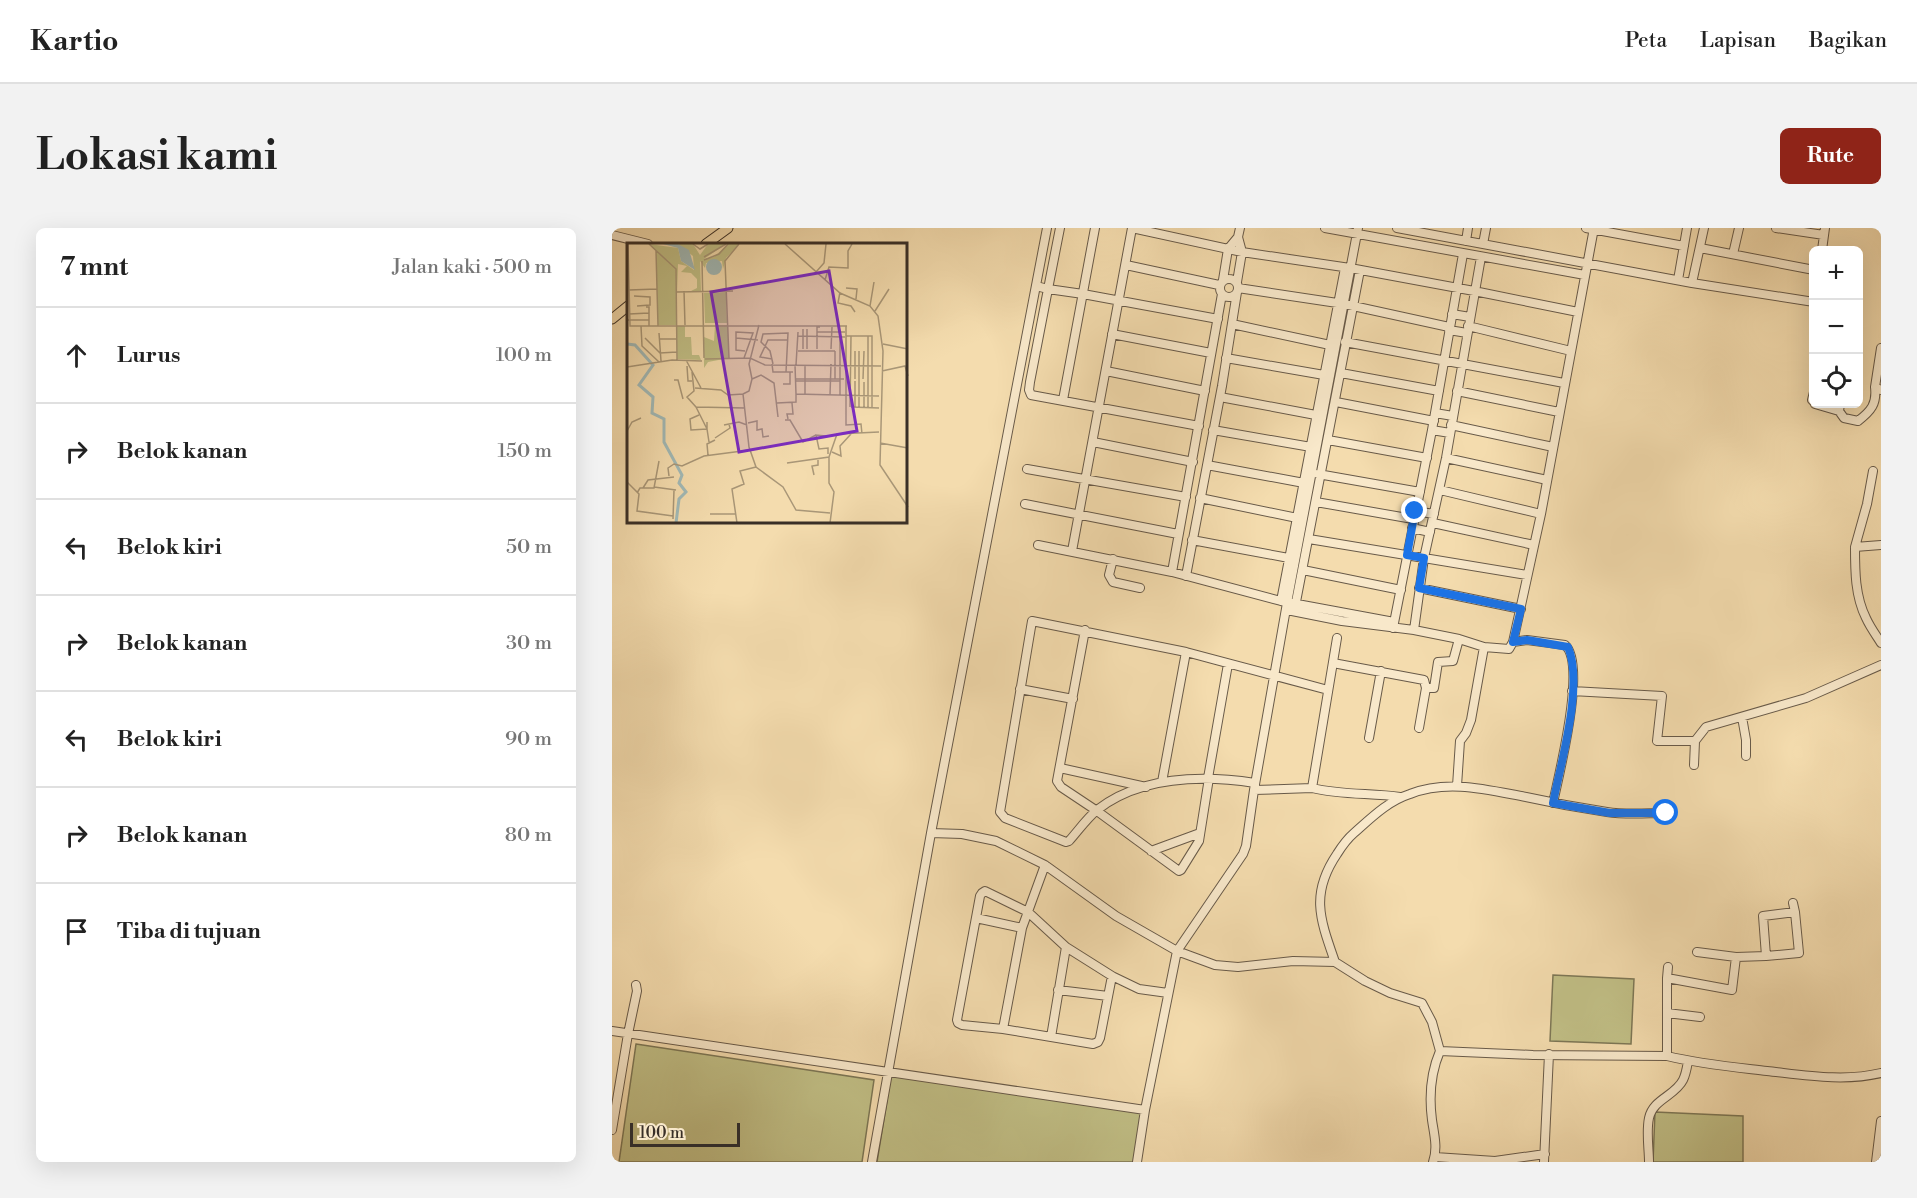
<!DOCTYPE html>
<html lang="id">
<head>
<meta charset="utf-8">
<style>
  :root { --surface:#fff; --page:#f2f2f2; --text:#222; --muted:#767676; --line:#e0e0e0; --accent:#8f2418 }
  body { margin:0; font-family:"Libre Bodoni",serif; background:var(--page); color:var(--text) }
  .controls { position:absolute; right:18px; top:18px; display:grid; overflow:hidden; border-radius:9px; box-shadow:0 6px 24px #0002 }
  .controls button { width:54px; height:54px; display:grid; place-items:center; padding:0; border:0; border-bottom:2px solid var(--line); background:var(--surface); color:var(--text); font:30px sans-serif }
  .scale { position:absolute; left:18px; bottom:15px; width:110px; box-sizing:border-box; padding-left:6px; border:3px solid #392f27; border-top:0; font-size:16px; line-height:21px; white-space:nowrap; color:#392f27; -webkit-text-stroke:4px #f8e8ca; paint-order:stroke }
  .stop { position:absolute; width:18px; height:18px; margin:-14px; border:4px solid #1a73e8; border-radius:50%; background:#fff }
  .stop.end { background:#1a73e8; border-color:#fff; box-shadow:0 2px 6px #0008 }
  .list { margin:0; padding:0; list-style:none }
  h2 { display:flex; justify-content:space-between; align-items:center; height:78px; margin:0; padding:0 24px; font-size:26px }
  h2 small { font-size:20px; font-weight:400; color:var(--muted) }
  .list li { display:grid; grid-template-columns:39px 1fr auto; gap:18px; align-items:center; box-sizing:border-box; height:96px; padding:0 24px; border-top:2px solid var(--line) }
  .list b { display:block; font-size:22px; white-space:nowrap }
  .list em { font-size:20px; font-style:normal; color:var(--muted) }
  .icon { flex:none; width:33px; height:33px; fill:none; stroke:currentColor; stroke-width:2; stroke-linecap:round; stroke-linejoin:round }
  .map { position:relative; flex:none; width:1269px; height:934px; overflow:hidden; border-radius:9px }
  header { display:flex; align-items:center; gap:36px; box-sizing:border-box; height:84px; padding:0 30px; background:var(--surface); border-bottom:2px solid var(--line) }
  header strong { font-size:28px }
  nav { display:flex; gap:33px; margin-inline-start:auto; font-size:21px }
  .intro { display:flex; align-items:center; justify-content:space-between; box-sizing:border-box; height:144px; padding:0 36px }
  h1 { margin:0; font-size:42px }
  .button { padding:15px 27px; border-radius:9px; background:var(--accent); color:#fff; font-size:21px; font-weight:700 }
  main { display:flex; gap:36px; padding:0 36px }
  aside { flex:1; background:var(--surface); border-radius:9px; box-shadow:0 6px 24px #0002 }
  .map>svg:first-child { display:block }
  .green { fill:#c1bf86; stroke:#7d7756; stroke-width:1.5 }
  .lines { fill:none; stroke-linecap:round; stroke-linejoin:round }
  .minor-casing { stroke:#685a49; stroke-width:10 }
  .major-casing { stroke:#392f27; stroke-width:11 }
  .minor { stroke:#f8e8ca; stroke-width:8 }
  .major { stroke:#f4dcae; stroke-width:9 }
  .route { stroke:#1a73e8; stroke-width:8 }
  .inset-river { fill:none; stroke:#a1b9b6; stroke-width:3 }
  .inset-road { fill:none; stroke:#a99778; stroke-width:1.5 }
  .view { fill:#7b2cbf; fill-opacity:0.15; stroke:#7b2cbf; stroke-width:3 }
  .inset-edge { fill:none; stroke:#392f27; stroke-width:3 }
</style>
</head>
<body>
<header>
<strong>Kartio</strong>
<nav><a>Peta</a><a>Lapisan</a><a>Bagikan</a></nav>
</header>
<div class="intro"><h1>Lokasi kami</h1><a class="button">Rute</a></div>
<main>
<aside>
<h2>7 mnt<small>Jalan kaki · 500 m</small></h2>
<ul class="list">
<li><svg class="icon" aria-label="ahead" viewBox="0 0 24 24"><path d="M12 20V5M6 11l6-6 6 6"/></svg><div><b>Lurus</b></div><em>100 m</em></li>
<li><svg class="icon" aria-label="right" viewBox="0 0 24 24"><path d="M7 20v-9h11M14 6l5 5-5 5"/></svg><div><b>Belok kanan</b></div><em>150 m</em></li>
<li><svg class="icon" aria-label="left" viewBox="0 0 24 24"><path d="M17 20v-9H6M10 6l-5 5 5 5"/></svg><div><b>Belok kiri</b></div><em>50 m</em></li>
<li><svg class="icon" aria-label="right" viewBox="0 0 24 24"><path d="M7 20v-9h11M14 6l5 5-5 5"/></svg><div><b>Belok kanan</b></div><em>30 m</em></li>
<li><svg class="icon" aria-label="left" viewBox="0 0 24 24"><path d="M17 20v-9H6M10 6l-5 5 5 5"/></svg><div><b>Belok kiri</b></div><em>90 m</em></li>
<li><svg class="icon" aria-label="right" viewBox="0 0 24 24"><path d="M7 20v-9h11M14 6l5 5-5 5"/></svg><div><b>Belok kanan</b></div><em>80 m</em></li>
<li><svg class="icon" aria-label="arrive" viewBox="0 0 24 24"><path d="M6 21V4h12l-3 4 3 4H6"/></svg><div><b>Tiba di tujuan</b></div></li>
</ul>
</aside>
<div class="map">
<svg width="1269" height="934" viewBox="0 0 1269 934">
  <rect width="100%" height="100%" fill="#f4dcae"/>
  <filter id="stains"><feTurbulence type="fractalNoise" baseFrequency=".00333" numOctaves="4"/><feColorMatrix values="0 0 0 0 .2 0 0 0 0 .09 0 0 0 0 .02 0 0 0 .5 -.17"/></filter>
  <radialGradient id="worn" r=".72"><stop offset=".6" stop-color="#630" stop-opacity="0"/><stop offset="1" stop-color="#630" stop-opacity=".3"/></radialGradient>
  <path class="green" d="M 941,747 L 1022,751 L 1019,816 L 938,813 Z
    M 24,816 L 262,852 L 250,934 L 7,934 Z
    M 279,848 L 532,883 L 525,934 L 265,934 Z
    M 1043,884 L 1131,888 L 1131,934 L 1041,934 Z"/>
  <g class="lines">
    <g class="minor-casing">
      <path id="minor" d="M 448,0 L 436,61 L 471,66 L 606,91
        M 520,0 L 630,24 L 738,40 L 862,63 L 966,84
        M 713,0 L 973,47
        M 785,0 L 1080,55 L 1202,74
        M 974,0 L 1072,18
        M 1164,0 L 1212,7
        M 0,7 L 36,16
        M 854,13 L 856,0
        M 871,16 L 874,0
        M 1088,20 L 1202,42
        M 1210,22 L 1213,0
        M 1121,26 L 1127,0
        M 514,37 L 607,57
        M608 60a9 9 0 1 1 18 0a9 9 0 1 1-18 0Z
        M 611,52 L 616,21 L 626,9
        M 1066,52 L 1075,0
        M 625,54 L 630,24 L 626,9 L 628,0
        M 1080,55 L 1092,0
        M 424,58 L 436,61 L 418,154 L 417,162 L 419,167 L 587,198
        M 626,60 L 732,76 L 837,99
        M 840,86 L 858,89
        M 620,96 L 718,117
        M 856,98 L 959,123
        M 837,102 L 855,105
        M 500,106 L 599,125
        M 733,114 L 952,155
        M 1269,120 L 1263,159 L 1269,162
        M 614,130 L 712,147
        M 494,143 L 593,163
        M 729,145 L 827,163
        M 845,163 L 947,184
        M 1202,164 L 1200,172 L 1202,174
        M 608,169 L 709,188
        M 451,172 L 483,0
        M 724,174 L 822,193
        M 1203,176 L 1227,183
        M 1228,176 L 1227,183 L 1232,190 L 1246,193 C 1259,183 1265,176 1263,159
        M 823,185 L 841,188
        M 839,197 L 941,219
        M 601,202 L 699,219
        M 820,202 L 838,205
        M 716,212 L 815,230
        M 481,214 L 581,234
        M 834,230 L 935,252
        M 595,237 L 692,255
        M 415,241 L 574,269
        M 1261,243 L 1255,276 L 1243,319 L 1269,317
        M 706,246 L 808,264
        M 828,262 L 929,286
        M 588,270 L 690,291
        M 704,274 L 801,291
        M 413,276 L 566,306
        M 803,283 L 822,286
        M 821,295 L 922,317
        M 800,300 L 818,304
        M 697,311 L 915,347
        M 580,312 L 682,331
        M 426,317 L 560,344 L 669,373 L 782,394
        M 1243,319 C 1243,343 1243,368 1254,390 C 1258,399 1264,407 1269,415
        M 460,323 L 520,0
        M 501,331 L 497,347 L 501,354 L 528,360
        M 691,342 L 789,362
        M 560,344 L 610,66
        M 574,348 L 610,158 L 625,64
        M 807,360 L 909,381
        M 669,373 L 733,40
        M 683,379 L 748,42
        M 675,382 L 730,393 L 802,402 L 847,411 L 872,419 L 897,421 L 901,414 L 929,286 L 982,0
        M 781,400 L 820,202 L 851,26
        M 473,402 L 445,553 L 449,559 L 485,583 L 567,643 L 569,642 L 587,613 L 597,550
        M 802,402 L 812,330 L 834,230 L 869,29
        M 901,414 L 915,412 L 953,417 C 975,436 947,546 941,575
        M 721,435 L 812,452 L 814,460 L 807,500
        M 814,460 L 822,460 L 826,434 L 841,433 L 847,411
        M 408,461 L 461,471
        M 960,463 L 1050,468 L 1045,513 L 1083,513
        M 1130,489 L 1134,512 L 1134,528
        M 757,510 L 769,443
        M 1082,537 L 1083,513 L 1094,499 L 1194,470 L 1269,437
        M 448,540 L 534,559
        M 596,550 L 616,436
        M 550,554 L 574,424
        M 643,555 C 590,547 529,548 485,582 C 475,590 466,603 457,613 L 454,614 L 393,590 L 388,584 L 420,393 L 574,424 L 716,462
        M 845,558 L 848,513 L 854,505 L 859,492 L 872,419
        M 700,560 C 729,567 759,565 788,569
        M 642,562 L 700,560 L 725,410
        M 319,605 L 350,606 L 384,613 L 433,637 L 504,688 L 565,723 L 603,737 L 626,739 L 681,733 L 723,734 L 753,753 L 778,765 L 810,775 L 820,794 L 828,823
        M 539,623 L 588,605
        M 364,690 L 410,700
        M 1085,724 L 1124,729
        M 1154,728 L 1151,688 L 1183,684 L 1181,675
        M 723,734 C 708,691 698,666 725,626 C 730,618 735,611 742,605 C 759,590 776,573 798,566 C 836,551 876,562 914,569 C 941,575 968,580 995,584 C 1014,587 1035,585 1054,585
        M 500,748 L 488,810 L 486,814 L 481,816 L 391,801 L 350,797 L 346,795 L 345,792 L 368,668 L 370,665 L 373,663 L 416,684 L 454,719 L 500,748 L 527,761 L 556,765
        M 1055,750 L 1056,739
        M 446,762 L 496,768
        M 1055,785 L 1088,789
        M 391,801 L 410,700 L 433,637
        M 0,803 L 533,882
        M 439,809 L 454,719
        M 1055,828 L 1055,750 L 1120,762 L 1124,729 L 1154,728 L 1187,725 L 1183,684
        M 0,902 L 16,806 L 25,763 L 24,757
        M 823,929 L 883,933 L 933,926
        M 260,934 L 319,605 L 435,0
        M 525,934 L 533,882 L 565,723 L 631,626 L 634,618 L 642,562 L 675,375 L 746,0
        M 821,934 C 826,920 822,906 820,892 C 817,869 819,844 828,823 L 921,827 L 1055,828 C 1088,836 1121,839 1155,843 C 1192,847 1232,854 1269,845
        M 932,934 L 937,826
        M 1037,934 C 1037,921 1034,904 1037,890 C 1041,871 1063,868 1071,852 C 1074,846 1075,839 1076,833
        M 1264,934 L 1269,893"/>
    </g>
    <g class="major-casing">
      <path id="major" d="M 94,16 L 116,0
        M 0,91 L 16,78"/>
    </g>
    <use href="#minor" class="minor"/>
    <use href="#major" class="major"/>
  </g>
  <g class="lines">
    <path class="route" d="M 803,283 L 795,327 L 812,330 L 807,360 L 909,381 L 901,414 L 915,412 L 956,419 C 972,457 949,534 941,575 L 998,585 L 1054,585"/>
  </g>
  <g transform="translate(15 15)">
    <rect width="280" height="280" fill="#f4dcae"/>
    <path d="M 22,1 L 51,5 L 54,18 L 67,27 L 66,13 L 51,1 L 66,1 L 73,12 L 81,1 L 99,1 L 77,16 L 87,14 L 101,1 L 112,1 L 99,15 L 96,26 L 95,18 L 79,20 L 78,25 L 73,18 L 74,48 L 64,48 L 70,45 L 70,36 L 64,30 L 54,29 L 60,23 L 51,21 L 49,82 L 31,82 L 29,8 ZM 99,49 L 100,80 L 78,80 L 77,50 ZM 88,82 L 101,82 L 102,115 L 81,119 L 77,125 L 77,94 L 87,98 ZM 50,83 L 58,83 L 58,94 L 64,94 L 65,112 L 72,112 L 74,117 L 50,116 Z" fill="#c1bf86"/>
    <path d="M 36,1 L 51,1 L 62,7 L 68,27 L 54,18 L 51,5 ZM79 24a8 8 0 1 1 16 0a8 8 0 1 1-16 0Z" fill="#a1b9b6"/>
    <path class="inset-river" d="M 0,101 L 8,102 L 26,122 L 12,142 L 26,154 L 25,170 L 37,176 L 37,199 L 55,232 L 52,240 L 59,249 L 52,256 L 49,280"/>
    <path class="inset-road" d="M 1,1 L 3,83 L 220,83M 22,1 L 49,26 L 50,117M 66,1 L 73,6 L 81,1M 158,1 L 213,50 L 243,63 L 251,73 L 256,108 L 253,222 L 281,264M 29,8 L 31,83M 77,14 L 99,1M 77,17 L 92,11 L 101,1M 75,18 L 77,115M 189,29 L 197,20 L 199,1M 198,37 L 202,24 L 221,25 L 221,8 L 225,1M 219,45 L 230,46 L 229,56M 2,47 L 30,46M 57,48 L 58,82M 49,49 L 106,48M 213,49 L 211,60 L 224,63 L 228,69M 7,53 L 23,54 L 23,62 L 10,63M 243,63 L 247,39M 19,64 L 22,64 L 22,83M 248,68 L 262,46M 2,71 L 22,70M 1,77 L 22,77M 14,83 L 15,103 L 32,119M 219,83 L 219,182 L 234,181 L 235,191M 190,89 L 218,89M 32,90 L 34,118M 171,93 L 218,94M 219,93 L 245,93 L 245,164M 18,95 L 33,110 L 50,109M 109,95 L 131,97M 32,96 L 50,96M 256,101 L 281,106M 176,106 L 176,86M 180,106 L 180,86M 190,106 L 190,84 L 193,84M 204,106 L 205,84M 171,108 L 208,108M 228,108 L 228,136M 232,108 L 232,164M 102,115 L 98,18 L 112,1M 117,115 L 126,90 L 109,89 L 109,107 L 118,108M 78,116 L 123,115 L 138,122 L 254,123M 145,116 L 133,114 L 141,97 L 161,97M 59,117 L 74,145M 145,121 L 146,129 L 166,129M 146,121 L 143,108 L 134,99 L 136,91 L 161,90 L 159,129M 168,122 L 169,151 L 252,153M 169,122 L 171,89M 60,123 L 61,138 L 65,138M 178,123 L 178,151M 0,124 L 45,117 L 75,118M 255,128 L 278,123 L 281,133M 65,129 L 67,148 L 60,154 L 69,164 L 118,165M 125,136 L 134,132 L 147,140 L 151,174M 169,136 L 217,136M 208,136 L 208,108M 236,136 L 237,108M 47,137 L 51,137 L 56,156M 169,138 L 213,138M 156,141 L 163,141 L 163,129M 68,145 L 94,147 L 101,152 L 116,151 L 122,204 L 129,224 L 156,244 L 169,267 L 203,270M 116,151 L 122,148 L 125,136 L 122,121 L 132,82M 203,152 L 204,121M 213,152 L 213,94M 150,160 L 169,159 L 169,151M 69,164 L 80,186 L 80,179M 223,164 L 224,93M 224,164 L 252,165M 228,164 L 228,138M 237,164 L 237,139M 241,164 L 241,93M 72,172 L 63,176 L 64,187 L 80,186 L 82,199M 161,176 L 160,171 L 166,171 L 165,160M 158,177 L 163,177 L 176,199 L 189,192M 121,180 L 130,178 L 130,187 L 135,186 L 136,194 L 142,193M 97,182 L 112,179 L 120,182M 0,188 L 5,179 L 14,175M 199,193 L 189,192 L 192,206 L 201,205 L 201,211M 88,195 L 103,185 L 102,181M 253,200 L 281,205M 205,209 L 214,213 L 213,203 L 224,191M 81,212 L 80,201 L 88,197M 202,214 L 202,240 L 207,249 L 203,280M 160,220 L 202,214 L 210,191 L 252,189M 187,232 L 185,223 L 191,222 L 191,217M 42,233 L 41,225 L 47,221 L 55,223 L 77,213 L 123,207M 0,239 L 12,251 L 10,268 L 46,273M 27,244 L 49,247M 16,245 L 21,237 L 47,234M 10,250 L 13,245 L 27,245 L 32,218M 83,271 L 109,271M 46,276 L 47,247M 110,280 L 105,246 L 117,241 L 113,228 L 129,224"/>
    <path class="view" d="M 202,28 L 230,188 L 112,209 L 84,49 Z"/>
    <rect width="280" height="280" class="inset-edge"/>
  </g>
  <rect width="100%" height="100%" filter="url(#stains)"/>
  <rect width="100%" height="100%" fill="url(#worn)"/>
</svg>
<div class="controls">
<button>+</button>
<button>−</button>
<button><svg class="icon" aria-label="locate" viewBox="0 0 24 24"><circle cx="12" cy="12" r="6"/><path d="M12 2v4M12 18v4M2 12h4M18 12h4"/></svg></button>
</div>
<div class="scale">100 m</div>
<div class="stop" style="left:1054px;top:585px"></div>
<div class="stop end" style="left:803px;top:283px"></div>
</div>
</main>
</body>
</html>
